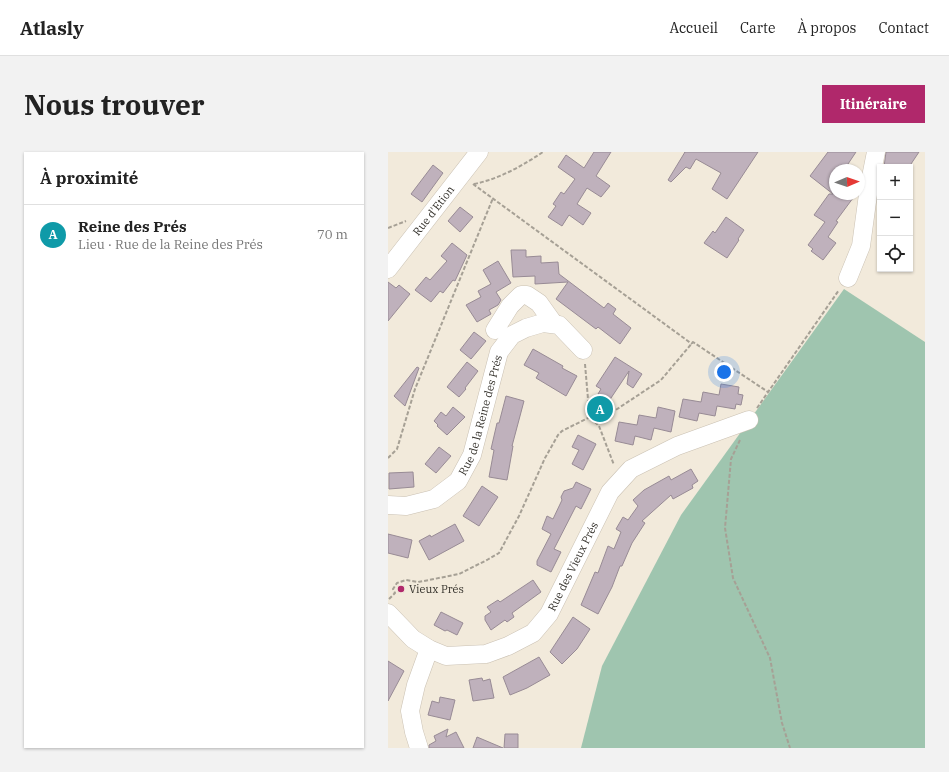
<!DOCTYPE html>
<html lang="fr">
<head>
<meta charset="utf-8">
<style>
  :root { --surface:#fff; --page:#f2f2f2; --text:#222; --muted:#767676; --line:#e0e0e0; --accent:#b0286b }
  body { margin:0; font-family:"IBM Plex Serif",serif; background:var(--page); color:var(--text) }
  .controls { position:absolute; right:12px; top:12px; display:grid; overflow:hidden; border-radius:0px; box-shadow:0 1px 3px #0004 }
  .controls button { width:36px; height:36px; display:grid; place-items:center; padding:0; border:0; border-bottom:1px solid var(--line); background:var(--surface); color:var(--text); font:20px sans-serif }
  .compass { position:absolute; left:441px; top:12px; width:36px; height:36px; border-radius:50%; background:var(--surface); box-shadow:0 1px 3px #0004; rotate:88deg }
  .you { position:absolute; left:336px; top:220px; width:14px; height:14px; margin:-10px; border:3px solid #fff; border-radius:50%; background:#1a73e8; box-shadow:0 0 0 6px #1a73e833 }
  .badge { display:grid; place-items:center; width:26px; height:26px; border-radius:50%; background:var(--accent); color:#fff; font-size:13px; font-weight:700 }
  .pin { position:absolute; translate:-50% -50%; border:2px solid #fff; box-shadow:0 1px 4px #0006 }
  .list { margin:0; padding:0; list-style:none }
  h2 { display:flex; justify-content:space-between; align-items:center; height:52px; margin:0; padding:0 16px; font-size:17px }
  h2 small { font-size:13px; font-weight:400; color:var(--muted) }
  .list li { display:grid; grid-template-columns:26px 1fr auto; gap:12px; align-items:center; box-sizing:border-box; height:60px; padding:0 16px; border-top:1px solid var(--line) }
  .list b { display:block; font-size:15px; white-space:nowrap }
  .list p { margin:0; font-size:13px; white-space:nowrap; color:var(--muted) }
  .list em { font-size:13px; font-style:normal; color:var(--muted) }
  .icon { flex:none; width:22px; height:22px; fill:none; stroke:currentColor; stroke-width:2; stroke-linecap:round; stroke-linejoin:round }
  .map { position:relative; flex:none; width:537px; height:596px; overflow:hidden; border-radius:0px }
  header { display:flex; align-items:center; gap:24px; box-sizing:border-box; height:56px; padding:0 20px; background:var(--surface); border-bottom:1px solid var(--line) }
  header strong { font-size:19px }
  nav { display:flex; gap:22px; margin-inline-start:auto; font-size:14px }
  .intro { display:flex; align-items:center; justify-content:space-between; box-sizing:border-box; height:96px; padding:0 24px }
  h1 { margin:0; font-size:28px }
  .button { padding:10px 18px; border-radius:0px; background:var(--accent); color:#fff; font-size:14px; font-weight:700 }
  main { display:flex; gap:24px; padding:0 24px }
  aside { flex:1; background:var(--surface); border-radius:0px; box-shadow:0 1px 3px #0004 }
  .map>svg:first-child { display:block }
  .green { fill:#9fc5af }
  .building { fill:#bfb1bc; stroke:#988b95 }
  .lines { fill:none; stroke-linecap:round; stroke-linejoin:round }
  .minor-casing { stroke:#cac1b3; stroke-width:19 }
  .path { stroke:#a6a095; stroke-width:2; stroke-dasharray:4 2; stroke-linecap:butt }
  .minor { stroke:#fff; stroke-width:18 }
  .poi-dot { fill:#b0286b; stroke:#f2eadb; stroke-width:1.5 }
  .labels { text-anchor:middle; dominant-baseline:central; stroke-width:3; stroke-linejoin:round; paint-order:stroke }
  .street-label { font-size:11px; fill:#35322c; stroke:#f2eadb }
  .poi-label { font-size:11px; fill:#35322c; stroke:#f2eadb; text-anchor:start }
</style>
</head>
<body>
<header>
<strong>Atlasly</strong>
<nav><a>Accueil</a><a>Carte</a><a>À propos</a><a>Contact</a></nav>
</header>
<div class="intro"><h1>Nous trouver</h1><a class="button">Itinéraire</a></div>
<main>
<aside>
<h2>À proximité<small></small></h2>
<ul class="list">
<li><span class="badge" style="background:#0f9aa8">A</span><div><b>Reine des Prés</b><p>Lieu · Rue de la Reine des Prés</p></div><em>70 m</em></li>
</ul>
</aside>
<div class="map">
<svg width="537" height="596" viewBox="0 0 537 596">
  <rect width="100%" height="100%" fill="#f2eadb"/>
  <path class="green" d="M 456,137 L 537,190 L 537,596 L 193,596 L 214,514 L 293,363 Z"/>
  <path class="building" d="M 206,0 L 223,0 L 208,24 L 222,34 L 213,45 L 199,36 L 189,52 L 203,61 L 195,73 L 181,63 L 174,74 L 160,65 L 168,54 L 165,52 L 173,40 L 176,42 L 187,27 L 170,15 L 178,3 L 196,16 Z
    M 296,0 L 370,0 L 339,47 L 324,37 L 333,21 L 308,7 L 302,17 L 298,15 L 283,30 L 280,28 L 297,0 Z
    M 440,0 L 468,0 L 456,18 L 447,18 L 447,42 L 468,42 L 448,69 L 450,70 L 440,85 L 448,91 L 435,108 L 423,99 L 425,97 L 420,93 L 437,70 L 426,63 L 441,42 L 445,42 L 422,24 Z
    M 498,0 L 531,0 L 521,15 L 496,15 Z
    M 45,13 L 55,21 L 34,50 L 23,42 Z
    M 72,55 L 85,65 L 72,80 L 60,69 Z
    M 338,65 L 356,78 L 350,87 L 351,88 L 339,106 L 316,91 L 325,79 L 327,81 Z
    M 64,91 L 79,103 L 67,129 L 65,128 L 55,141 L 52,139 L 43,150 L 27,138 L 38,125 L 42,128 L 59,109 L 53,104 Z
    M 123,98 L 138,98 L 138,105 L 153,104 L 153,111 L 170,110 L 171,122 L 216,156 L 220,151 L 228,157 L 225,162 L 243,176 L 232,192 L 210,175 L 208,177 L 168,147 L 180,130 L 147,132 L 147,124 L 125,125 Z
    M 110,109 L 123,131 L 108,140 L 113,148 L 110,153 L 101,158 L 103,162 L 89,170 L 78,153 L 93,145 L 90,139 L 103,132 L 95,118 Z
    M 0,130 L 8,136 L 11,133 L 22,142 L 0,169 Z
    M 86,180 L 98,189 L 83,207 L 72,198 Z
    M 145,197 L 175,214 L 174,216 L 189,224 L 178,244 L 148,226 L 151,221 L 136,213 Z
    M 227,205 L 254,222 L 245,236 L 239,232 L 241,219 L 221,249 L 210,242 L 213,237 L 208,234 Z
    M 79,210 L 90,219 L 77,236 L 78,237 L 71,245 L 59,235 Z
    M 29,215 L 31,216 L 17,254 L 6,244 Z
    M 333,232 L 351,235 L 350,242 L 355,243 L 353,253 L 348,252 L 347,257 L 329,254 L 327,264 L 311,261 L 309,269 L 291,265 L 295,247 L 313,250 L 315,240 L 331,243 Z
    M 118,244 L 136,249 L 124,294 L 125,294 L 119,328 L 101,325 L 106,298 L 103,297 L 109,271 L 111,271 Z
    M 65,255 L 77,265 L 59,283 L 49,274 L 50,273 L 46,269 L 53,260 L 58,264 Z
    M 270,255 L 287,259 L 283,280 L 266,276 L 263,288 L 247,284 L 245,293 L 227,289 L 231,270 L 249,273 L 251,263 L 268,266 Z
    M 190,283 L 208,292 L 195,318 L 184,312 L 191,298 L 184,295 Z
    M 51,295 L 63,304 L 48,321 L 37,312 Z
    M 303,317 L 310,329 L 304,333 L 305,336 L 285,347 L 283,343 L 254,369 L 257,371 L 244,391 L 234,414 L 232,414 L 224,435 L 210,462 L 193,453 L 207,420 L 210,421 L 220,394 L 226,397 L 233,380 L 228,377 L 235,365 L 240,368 L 250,354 L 245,348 L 256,338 L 281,324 L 283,328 Z
    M 25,320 L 26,335 L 1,337 L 1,321 Z
    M 188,330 L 203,337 L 193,357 L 188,354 L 166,397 L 173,400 L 163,420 L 149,413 L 149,409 L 163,382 L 154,377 L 159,364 L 165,367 L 174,348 L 173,345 L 176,339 L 185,336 Z
    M 94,334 L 110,345 L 91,374 L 75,364 Z
    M 67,372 L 76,389 L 41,408 L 31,389 L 42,383 L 43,385 Z
    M 0,382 L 24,388 L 20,406 L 0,401 Z
    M 145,428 L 153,440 L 124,461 L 126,465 L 119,470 L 117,468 L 103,478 L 97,468 L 97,464 L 103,460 L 99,455 L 110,448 L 112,450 Z
    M 53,460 L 75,471 L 69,483 L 59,478 L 57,479 L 46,473 Z
    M 185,465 L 202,477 L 189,497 L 174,512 L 162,500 Z
    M 151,505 L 162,523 L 139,536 L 122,543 L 115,525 Z
    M 0,509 L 16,519 L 0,549 Z
    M 94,526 L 95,529 L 102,527 L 106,546 L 85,549 L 81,528 Z
    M 52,545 L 67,548 L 62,568 L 40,563 L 44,549 L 51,551 Z
    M 60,577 L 58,585 L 68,580 L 76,596 L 41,596 L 41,593 L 48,589 L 46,584 Z
    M 117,582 L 130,582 L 130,596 L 116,596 Z
    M 89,585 L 115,596 L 85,596 Z"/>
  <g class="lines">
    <g class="minor-casing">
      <g id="minor">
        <path id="s1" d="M 0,117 L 91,0"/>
        <path d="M 460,126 L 473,94 L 481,35 L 488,0"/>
        <path d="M 107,178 L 122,154 L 133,143 L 139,143 L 151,151 L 166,172"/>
        <path id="s2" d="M 0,353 L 18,354 L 46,347 L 70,329 L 84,303 L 111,200 L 124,183 L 138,176 L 155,171 L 171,173 L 195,198"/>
        <path id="s3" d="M 0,461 L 25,487 L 41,497 L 58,504 L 98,502 L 120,494 L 145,481 L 161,462 L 222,340 L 243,317 L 289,294 L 361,268"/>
        <path d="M 31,596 L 26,580 L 22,559 L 28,533 L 41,497"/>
      </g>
    </g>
    <path class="path" d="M 85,32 L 304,192
      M 86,32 C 111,27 134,14 155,0
      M 0,76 L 18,69
      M 197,212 L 200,247 L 202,265 L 211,274 L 226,313
      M 369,256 L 451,138
      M 208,271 L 273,228 L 305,190 L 380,240
      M 352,288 L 343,307 L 337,376 L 345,426 L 382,506 L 394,571 L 402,596
      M 0,306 L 9,297 L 27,237 L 105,46
      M 1,447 L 7,441 L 5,437 L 9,431 L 18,428 L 30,430 L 41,428 L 71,422 L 99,408 L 111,401 L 131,364 L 157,306 L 170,283 L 174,279 L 202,265"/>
    <use href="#minor" class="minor"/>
  </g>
  <circle class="poi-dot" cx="13" cy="437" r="4"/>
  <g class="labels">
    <g class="street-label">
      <text stroke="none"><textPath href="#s1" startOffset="74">Rue d'Etion</textPath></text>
      <text stroke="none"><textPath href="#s2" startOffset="147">Rue de la Reine des Prés</textPath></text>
      <text stroke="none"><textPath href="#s3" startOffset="243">Rue des Vieux Prés</textPath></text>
    </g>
    <g class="poi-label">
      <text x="21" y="437">Vieux Prés</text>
    </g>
  </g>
</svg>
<div class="controls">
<button>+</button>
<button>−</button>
<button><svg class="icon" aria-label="locate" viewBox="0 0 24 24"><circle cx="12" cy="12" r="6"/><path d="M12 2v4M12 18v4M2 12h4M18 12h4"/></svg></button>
</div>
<svg class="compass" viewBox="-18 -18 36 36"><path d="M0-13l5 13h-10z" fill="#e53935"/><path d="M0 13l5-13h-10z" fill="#767676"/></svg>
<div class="you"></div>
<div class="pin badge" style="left:212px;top:257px;background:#0f9aa8">A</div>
</div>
</main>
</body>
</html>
